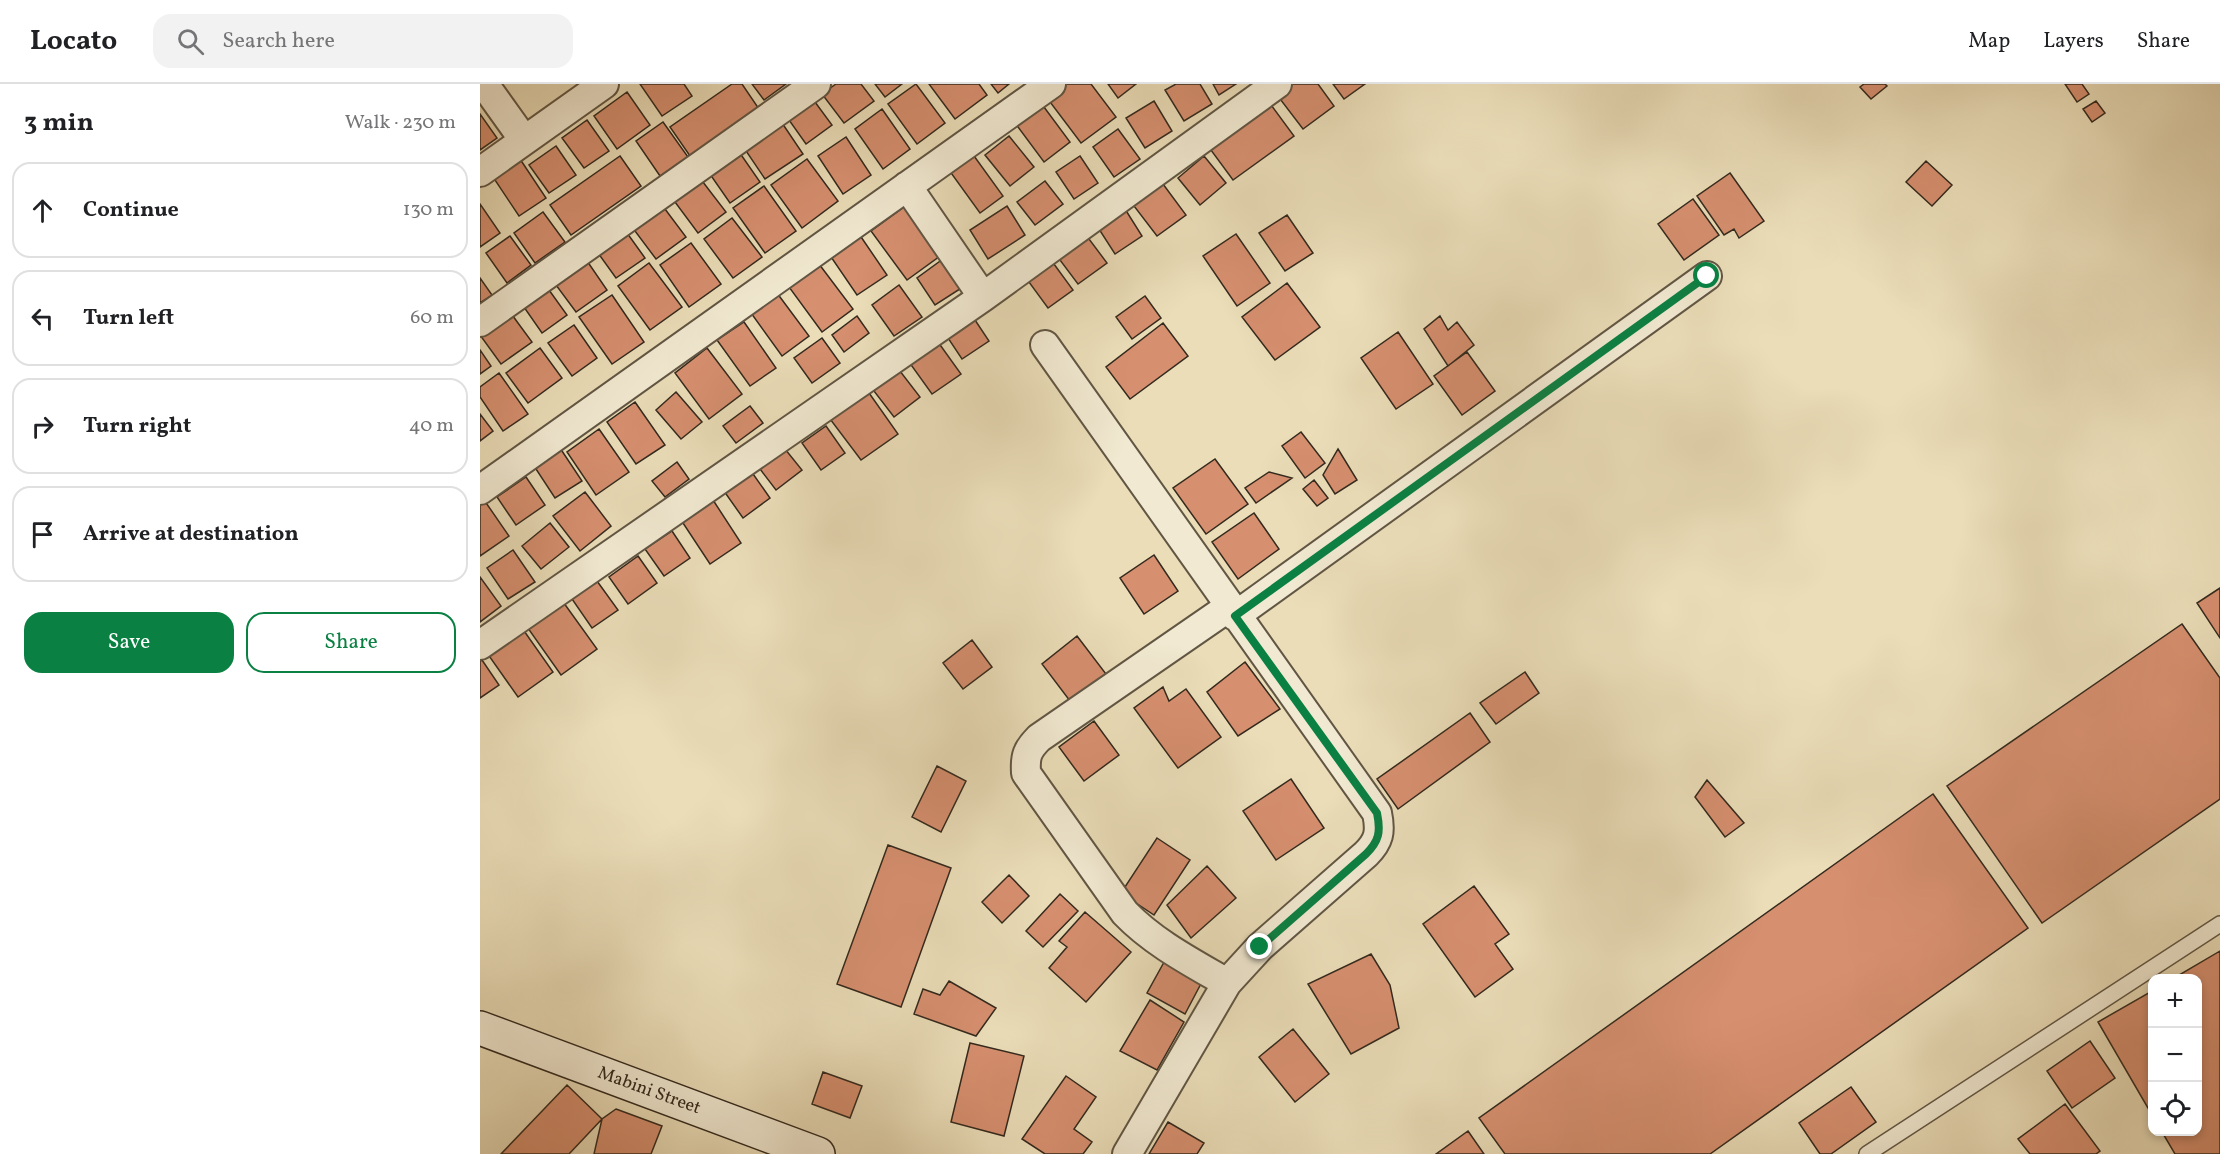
<!DOCTYPE html>
<html lang="en">
<head>
<meta charset="utf-8">
<style>
  :root { --surface:#fff; --page:#f2f2f2; --text:#202124; --muted:#757577; --line:#e0e0e0; --accent:#0b8043 }
  body { margin:0; font-family:Vollkorn,serif; background:var(--page); color:var(--text) }
  .controls { position:absolute; right:18px; bottom:18px; display:grid; overflow:hidden; border-radius:12px; box-shadow:0 3px 9px #0003 }
  .controls button { width:54px; height:54px; display:grid; place-items:center; padding:0; border:0; border-bottom:2px solid var(--line); background:var(--surface); color:var(--text); font:30px sans-serif }
  .stop { position:absolute; width:18px; height:18px; margin:-14px; border:4px solid #0b8043; border-radius:50%; background:#fff }
  .stop.end { background:#0b8043; border-color:#fff; box-shadow:0 2px 6px #0008 }
  .list { margin:0; padding:0; list-style:none }
  h2 { display:flex; justify-content:space-between; align-items:center; height:78px; margin:0; padding:0 24px; font-size:26px }
  h2 small { font-size:20px; font-weight:400; color:var(--muted) }
  .list li { display:grid; grid-template-columns:39px 1fr auto; gap:18px; align-items:center; box-sizing:border-box; height:96px; margin:0 12px 12px; padding:0 12px; border:2px solid var(--line); border-radius:18px }
  .list b { display:block; font-size:22px; white-space:nowrap }
  .list em { font-size:20px; font-style:normal; color:var(--muted) }
  .actions { display:flex; gap:12px; padding:18px 24px }
  .actions a { flex:1; padding:14px 0; border:2px solid var(--accent); border-radius:18px; text-align:center; font-size:21px; color:var(--accent) }
  .actions .main { background:var(--accent); color:#fff }
  .icon { flex:none; width:33px; height:33px; fill:none; stroke:currentColor; stroke-width:2; stroke-linecap:round; stroke-linejoin:round }
  .map { position:relative; flex:none; width:1740px; height:1070px; overflow:hidden }
  header { display:flex; align-items:center; gap:36px; box-sizing:border-box; height:84px; padding:0 30px; background:var(--surface); border-bottom:2px solid var(--line) }
  header strong { font-size:28px }
  nav { display:flex; gap:33px; margin-inline-start:auto; font-size:21px }
  .search { width:420px; height:54px; background:var(--page); display:flex; align-items:center; gap:15px; box-sizing:border-box; padding:0 21px; border-radius:18px; color:var(--muted); font-size:22px }
  main { display:flex }
  aside { flex:1; background:var(--surface) }
  .map>svg:first-child { display:block }
  .building { fill:#d68f6f; stroke:#33291d; stroke-width:1.5 }
  .lines { fill:none; stroke-linecap:round; stroke-linejoin:round }
  .lane-casing { stroke:#615644; stroke-width:18 }
  .street-casing { stroke:#615644; stroke-width:32 }
  .secondary-casing { stroke:#33291d; stroke-width:36 }
  .lane { stroke:#f1e9d1; stroke-width:15 }
  .street { stroke:#f1e9d1; stroke-width:28 }
  .secondary { stroke:#f1e9d1; stroke-width:33 }
  .route { stroke:#0b8043; stroke-width:8 }
  .labels { text-anchor:middle; dominant-baseline:central; stroke-width:6; stroke-linejoin:round; paint-order:stroke }
  .street-label { font-size:18px; fill:#33291d; stroke:#f1e9d1 }
</style>
</head>
<body>
<header>
<strong>Locato</strong>
<div class="search"><svg class="icon" aria-label="search" viewBox="0 0 24 24"><circle cx="10" cy="10" r="6"/><path d="M15 15l6 6"/></svg>Search here</div>
<nav><a>Map</a><a>Layers</a><a>Share</a></nav>
</header>
<main>
<aside>
<h2>3 min<small>Walk · 230 m</small></h2>
<ul class="list">
<li><svg class="icon" aria-label="ahead" viewBox="0 0 24 24"><path d="M12 20V5M6 11l6-6 6 6"/></svg><div><b>Continue</b></div><em>130 m</em></li>
<li><svg class="icon" aria-label="left" viewBox="0 0 24 24"><path d="M17 20v-9H6M10 6l-5 5 5 5"/></svg><div><b>Turn left</b></div><em>60 m</em></li>
<li><svg class="icon" aria-label="right" viewBox="0 0 24 24"><path d="M7 20v-9h11M14 6l5 5-5 5"/></svg><div><b>Turn right</b></div><em>40 m</em></li>
<li><svg class="icon" aria-label="arrive" viewBox="0 0 24 24"><path d="M6 21V4h12l-3 4 3 4H6"/></svg><div><b>Arrive at destination</b></div></li>
</ul>
<div class="actions"><a class="main">Save</a><a>Share</a></div>
</aside>
<div class="map">
<svg width="1740" height="1070" viewBox="0 0 1740 1070">
  <rect width="100%" height="100%" fill="#eaddb8"/>
  <filter id="stains"><feTurbulence type="fractalNoise" baseFrequency=".00333" numOctaves="4"/><feColorMatrix values="0 0 0 0 .2 0 0 0 0 .09 0 0 0 0 .02 0 0 0 .5 -.17"/></filter>
  <radialGradient id="worn" r=".72"><stop offset=".6" stop-color="#630" stop-opacity="0"/><stop offset="1" stop-color="#630" stop-opacity=".3"/></radialGradient>
  <path class="building" d="M 160,0 L 204,0 L 212,12 L 182,32 Z
    M 252,0 L 262,0 L 279,25 L 210,72 L 190,43 Z
    M 272,0 L 306,0 L 284,16 Z
    M 356,0 L 381,0 L 394,17 L 364,39 L 342,10 Z
    M 395,0 L 422,0 L 405,13 Z
    M 436,0 L 465,39 L 437,60 L 408,20 Z
    M 449,0 L 499,0 L 507,11 L 475,35 Z
    M 511,0 L 529,0 L 518,9 Z
    M 586,0 L 611,0 L 636,33 L 601,59 L 567,14 Z
    M 628,0 L 656,0 L 638,14 Z
    M 696,0 L 720,0 L 732,20 L 704,37 L 685,6 Z
    M 733,0 L 756,0 L 739,11 Z
    M 812,0 L 838,0 L 854,22 L 823,45 L 797,11 Z
    M 853,0 L 885,0 L 864,15 Z
    M 1384,0 L 1405,0 L 1407,2 L 1391,15 L 1380,3 Z
    M 1585,0 L 1602,0 L 1609,10 L 1597,18 Z
    M 147,8 L 170,41 L 137,65 L 114,32 Z
    M 786,14 L 814,52 L 753,96 L 725,58 Z
    M 674,17 L 692,47 L 665,64 L 646,34 Z
    M 1616,17 L 1625,29 L 1612,38 L 1603,25 Z
    M 335,18 L 352,41 L 326,60 L 309,36 Z
    M 561,19 L 590,58 L 564,78 L 535,39 Z
    M 402,25 L 430,65 L 403,85 L 375,45 Z
    M 0,30 L 17,54 L 0,66 Z
    M 298,33 L 323,70 L 285,95 L 260,58 Z
    M 107,36 L 129,67 L 104,84 L 82,54 Z
    M 183,38 L 208,73 L 180,92 L 156,57 Z
    M 638,45 L 660,75 L 634,93 L 613,63 Z
    M 529,52 L 554,83 L 530,102 L 505,71 Z
    M 366,53 L 391,91 L 363,110 L 338,72 Z
    M 76,62 L 96,91 L 69,109 L 49,81 Z
    M 255,62 L 280,98 L 250,119 L 225,83 Z
    M 489,65 L 523,112 L 500,129 L 466,82 Z
    M 38,72 L 66,114 L 39,132 L 11,90 Z
    M 140,72 L 161,102 L 91,151 L 70,121 Z
    M 600,72 L 618,99 L 594,115 L 576,88 Z
    M 724,72 L 746,99 L 720,121 L 698,94 Z
    M 327,75 L 358,117 L 322,144 L 291,101 Z
    M 1446,77 L 1472,101 L 1452,122 L 1426,98 Z
    M 216,89 L 246,128 L 218,149 L 189,110 Z
    M 1250,89 L 1284,137 L 1259,154 L 1254,145 L 1244,151 L 1217,112 Z
    M 565,97 L 583,120 L 555,141 L 537,118 Z
    M 683,100 L 706,131 L 677,152 L 654,122 Z
    M 284,102 L 316,147 L 285,169 L 253,124 Z
    M 1213,115 L 1239,151 L 1204,176 L 1178,140 Z
    M 179,117 L 206,153 L 176,175 L 149,139 Z
    M 0,120 L 20,149 L 0,163 Z
    M 527,122 L 545,151 L 508,175 L 490,146 Z
    M 424,123 L 460,172 L 427,196 L 391,147 Z
    M 645,125 L 662,152 L 635,170 L 617,142 Z
    M 63,128 L 85,158 L 55,179 L 34,149 Z
    M 807,131 L 833,169 L 805,187 L 779,149 Z
    M 252,134 L 282,173 L 253,194 L 224,155 Z
    M 142,142 L 165,174 L 136,194 L 113,162 Z
    M 377,147 L 407,191 L 377,211 L 347,167 Z
    M 603,147 L 627,179 L 598,200 L 574,168 Z
    M 756,150 L 790,199 L 757,222 L 723,172 Z
    M 30,152 L 51,181 L 27,199 L 6,169 Z
    M 211,159 L 241,200 L 209,223 L 180,181 Z
    M 105,174 L 127,206 L 96,228 L 73,197 Z
    M 463,175 L 483,203 L 455,221 L 437,194 Z
    M 571,176 L 593,206 L 568,224 L 546,194 Z
    M 169,179 L 202,223 L 170,246 L 138,202 Z
    M 339,180 L 373,225 L 342,248 L 309,203 Z
    M 0,194 L 12,211 L 0,219 Z
    M 64,199 L 87,231 L 62,249 L 39,216 Z
    M 807,199 L 840,243 L 795,276 L 762,233 Z
    M 419,201 L 442,233 L 414,252 L 392,221 Z
    M 297,209 L 329,252 L 302,272 L 271,229 Z
    M 132,211 L 164,258 L 132,280 L 99,233 Z
    M 665,212 L 681,234 L 652,255 L 636,233 Z
    M 27,224 L 52,258 L 21,280 L 0,251 Z
    M 377,232 L 389,249 L 364,268 L 352,251 Z
    M 960,232 L 968,246 L 977,238 L 994,261 L 968,282 L 944,245 Z
    M 493,233 L 509,257 L 482,275 L 466,251 Z
    M 264,238 L 296,284 L 270,302 L 237,256 Z
    M 683,239 L 708,272 L 650,315 L 626,283 Z
    M 94,241 L 117,274 L 92,292 L 68,259 Z
    M 918,248 L 953,300 L 916,325 L 881,274 Z
    M 342,254 L 360,279 L 332,299 L 314,274 Z
    M 458,258 L 481,290 L 452,310 L 429,278 Z
    M 60,264 L 82,294 L 48,319 L 26,289 Z
    M 227,264 L 262,310 L 229,335 L 195,289 Z
    M 0,266 L 11,282 L 0,290 Z
    M 987,268 L 1015,307 L 982,331 L 954,292 Z
    M 413,278 L 440,313 L 414,333 L 387,298 Z
    M 19,289 L 48,330 L 23,347 L 0,313 L 0,303 Z
    M 382,299 L 418,350 L 381,376 L 344,327 Z
    M 196,308 L 222,338 L 201,355 L 176,326 Z
    M 155,318 L 185,361 L 156,380 L 127,338 Z
    M 270,322 L 283,339 L 256,359 L 243,342 Z
    M 0,330 L 13,347 L 0,357 Z
    M 346,342 L 365,369 L 341,386 L 322,359 Z
    M 119,345 L 149,388 L 116,411 L 87,368 Z
    M 821,348 L 845,379 L 825,394 L 802,362 Z
    M 80,364 L 102,397 L 75,414 L 54,382 Z
    M 305,365 L 322,386 L 296,406 L 280,385 Z
    M 858,365 L 877,396 L 855,410 L 843,391 Z
    M 735,375 L 768,420 L 726,450 L 693,404 Z
    M 197,378 L 209,395 L 185,413 L 172,397 Z
    M 266,380 L 290,414 L 263,434 L 239,400 Z
    M 789,388 L 812,394 L 776,419 L 765,404 Z
    M 46,393 L 65,421 L 36,441 L 17,413 Z
    M 834,396 L 848,414 L 837,422 L 823,405 Z
    M 105,408 L 131,442 L 100,467 L 73,432 Z
    M 2,413 L 29,452 L 0,472 L 0,414 Z
    M 233,416 L 261,459 L 230,480 L 201,436 Z
    M 774,429 L 799,465 L 758,495 L 732,458 Z
    M 70,439 L 89,463 L 61,485 L 42,462 Z
    M 192,447 L 210,474 L 184,492 L 165,465 Z
    M 33,466 L 55,498 L 28,515 L 7,484 Z
    M 674,471 L 698,507 L 664,530 L 640,494 Z
    M 158,472 L 177,499 L 148,520 L 129,493 Z
    M 0,493 L 21,522 L 0,538 Z
    M 117,497 L 138,526 L 112,544 L 92,515 Z
    M 1740,504 L 1740,554 L 1717,519 Z
    M 81,515 L 117,565 L 81,591 L 45,540 Z
    M 1702,540 L 1740,594 L 1740,715 L 1562,839 L 1467,702 Z
    M 42,544 L 73,588 L 38,613 L 7,569 Z
    M 597,552 L 626,590 L 590,617 L 562,580 Z
    M 492,556 L 512,583 L 483,605 L 463,579 Z
    M 2,576 L 19,601 L 0,614 L 0,577 Z
    M 765,578 L 800,625 L 758,652 L 727,608 Z
    M 1045,588 L 1059,609 L 1016,640 L 1000,619 Z
    M 683,603 L 689,617 L 706,605 L 741,653 L 698,684 L 654,624 Z
    M 990,629 L 1010,658 L 918,725 L 897,695 Z
    M 614,637 L 639,671 L 604,697 L 579,663 Z
    M 457,682 L 486,697 L 461,748 L 432,733 Z
    M 811,695 L 844,744 L 796,776 L 763,727 Z
    M 1227,696 L 1264,739 L 1245,753 L 1215,713 Z
    M 1453,710 L 1548,844 L 1230,1070 L 1025,1070 L 999,1034 Z
    M 677,754 L 710,776 L 674,831 L 641,809 Z
    M 408,761 L 471,784 L 421,923 L 357,900 Z
    M 727,782 L 756,814 L 711,854 L 687,821 Z
    M 529,791 L 549,812 L 522,839 L 502,818 Z
    M 994,802 L 1029,850 L 1015,860 L 1033,885 L 995,913 L 943,840 Z
    M 580,810 L 598,827 L 563,863 L 546,847 Z
    M 605,828 L 651,868 L 606,918 L 569,884 L 587,863 L 579,857 Z
    M 1740,867 L 1740,1070 L 1695,1070 L 1682,1048 L 1718,1048 L 1718,894 L 1694,894 Z
    M 891,870 L 910,901 L 919,944 L 871,970 L 828,900 Z
    M 688,871 L 725,892 L 705,930 L 667,909 Z
    M 469,897 L 516,924 L 496,952 L 434,930 L 443,905 L 460,911 Z
    M 1672,907 L 1672,1031 L 1618,938 Z
    M 670,916 L 704,938 L 677,986 L 640,967 Z
    M 813,945 L 849,990 L 815,1018 L 779,973 Z
    M 1610,957 L 1635,994 L 1592,1024 L 1567,987 Z
    M 490,959 L 544,972 L 524,1052 L 471,1038 Z
    M 343,988 L 382,1002 L 370,1034 L 332,1020 Z
    M 586,992 L 616,1013 L 594,1045 L 612,1058 L 603,1070 L 565,1070 L 542,1055 Z
    M 87,1001 L 122,1035 L 89,1070 L 21,1070 Z
    M 1371,1003 L 1396,1038 L 1351,1070 L 1340,1070 L 1319,1039 Z
    M 1585,1020 L 1620,1067 L 1616,1070 L 1550,1070 L 1538,1055 Z
    M 136,1025 L 182,1042 L 171,1070 L 114,1070 L 122,1035 Z
    M 688,1038 L 724,1059 L 717,1070 L 669,1070 Z
    M 988,1047 L 1004,1070 L 956,1070 Z"/>
  <g class="lines">
    <g class="lane-casing">
      <path id="lane" d="M 1387,1070 L 1740,840"/>
    </g>
    <g class="street-casing">
      <path id="street" d="M 4,0 L 44,56
        M 0,88 L 124,0
        M 427,102 L 503,213
        M 0,238 L 336,0
        M 565,261 L 897,729 C 901,748 899,757 886,770 L 780,863 L 747,899 L 647,1070
        M 0,406 L 571,0
        M 755,532 L 1227,192
        M 0,561 L 503,213 L 797,0
        M 747,899 C 711,878 674,859 645,829 L 546,689 C 545,672 547,666 559,654 L 749,523"/>
    </g>
    <g class="secondary-casing">
      <path id="secondary" d="M 0,944 L 338,1070"/>
    </g>
    <use href="#lane" class="lane"/>
    <use href="#street" class="street"/>
    <use href="#secondary" class="secondary"/>
  </g>
  <g class="lines">
    <path class="route" d="M 780,863 L 886,770 C 899,757 901,748 897,729 L 755,532 L 1227,192"/>
  </g>
  <g class="labels">
    <g class="street-label">
      <text transform="translate(169 1007) rotate(20)">Mabini Street</text>
    </g>
  </g>
  <rect width="100%" height="100%" filter="url(#stains)"/>
  <rect width="100%" height="100%" fill="url(#worn)"/>
</svg>
<div class="controls">
<button>+</button>
<button>−</button>
<button><svg class="icon" aria-label="locate" viewBox="0 0 24 24"><circle cx="12" cy="12" r="6"/><path d="M12 2v4M12 18v4M2 12h4M18 12h4"/></svg></button>
</div>
<div class="stop" style="left:1227px;top:192px"></div>
<div class="stop end" style="left:780px;top:863px"></div>
</div>
</main>
</body>
</html>
